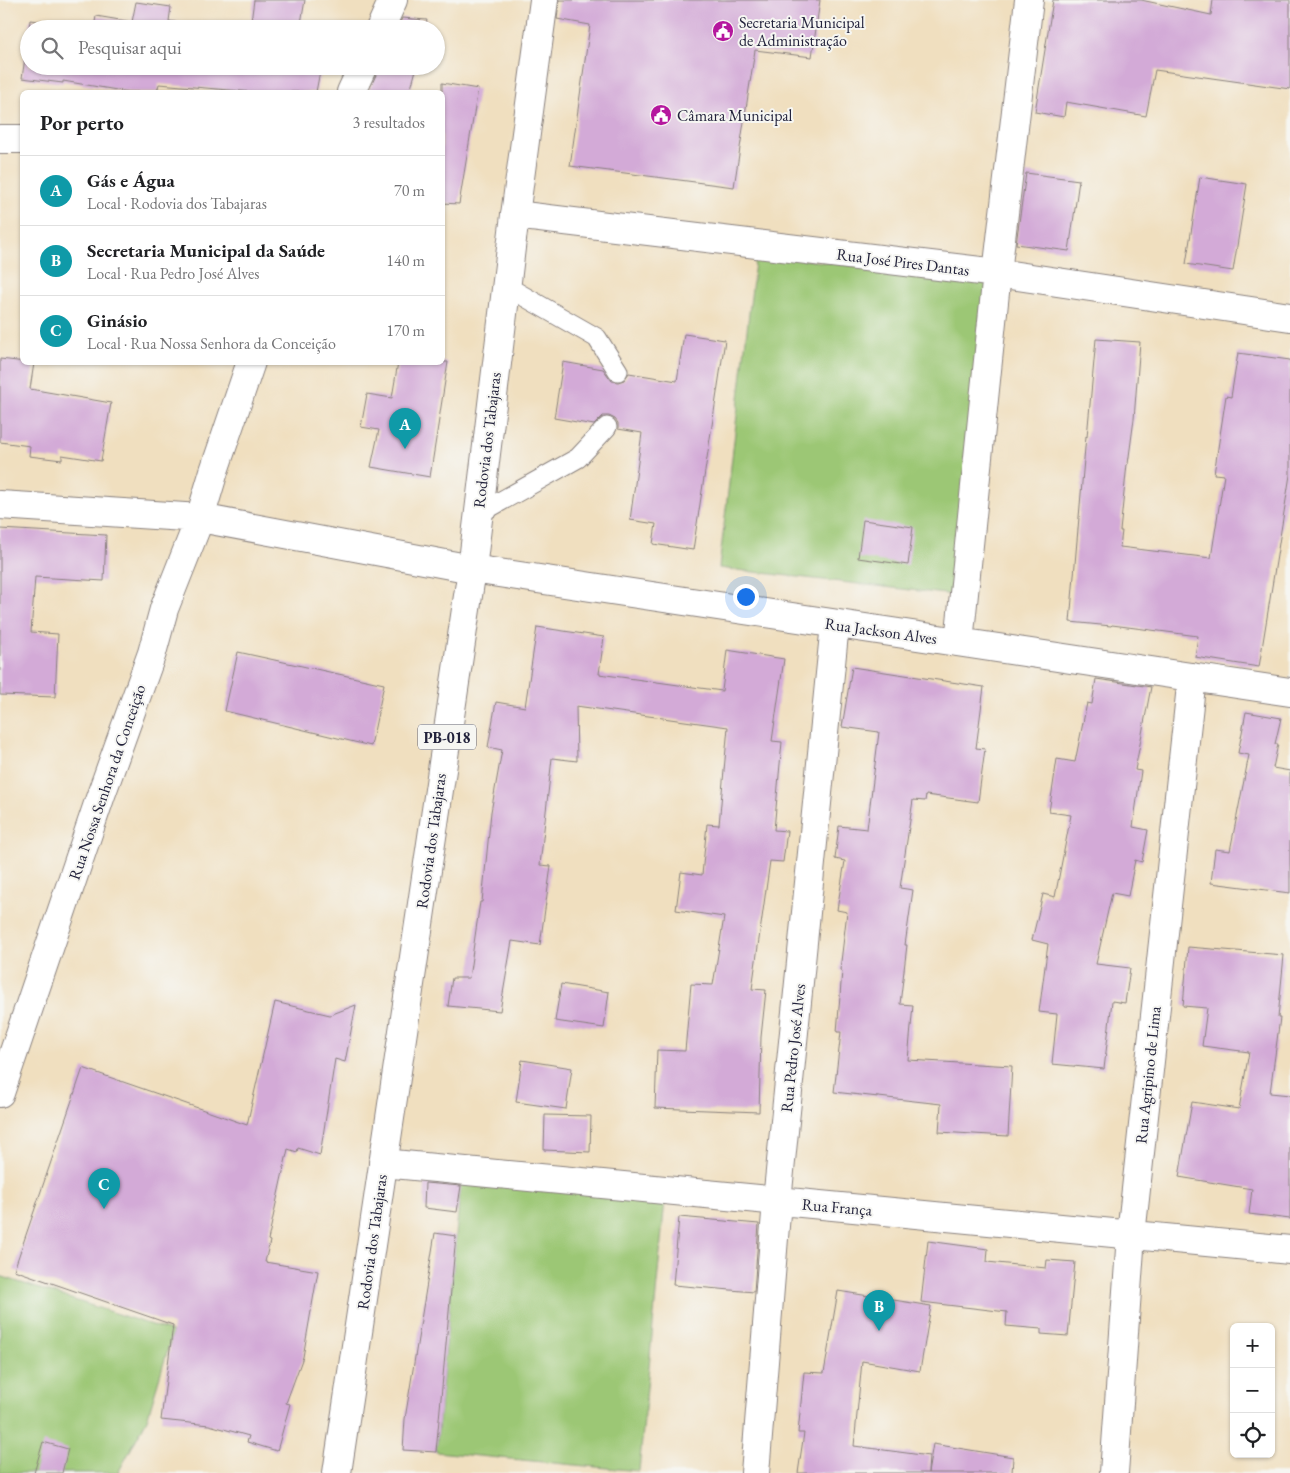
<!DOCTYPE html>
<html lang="pt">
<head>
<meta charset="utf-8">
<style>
  :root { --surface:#fff; --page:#f6f6f6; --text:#202124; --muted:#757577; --line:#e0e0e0; --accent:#b5179e }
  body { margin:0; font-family:"EB Garamond",serif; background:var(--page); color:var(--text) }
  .controls { position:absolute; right:15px; bottom:15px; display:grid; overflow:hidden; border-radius:8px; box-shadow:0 1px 4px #0004 }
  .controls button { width:45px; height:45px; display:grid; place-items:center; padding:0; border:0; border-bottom:1px solid var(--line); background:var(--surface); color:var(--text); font:25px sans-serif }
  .you { position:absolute; left:745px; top:596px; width:18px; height:18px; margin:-12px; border:4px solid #fff; border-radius:50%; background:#1a73e8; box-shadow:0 0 0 8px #1a73e833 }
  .badge { display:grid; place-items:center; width:32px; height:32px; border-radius:50%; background:var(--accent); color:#fff; font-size:16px; font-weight:700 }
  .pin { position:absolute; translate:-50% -41px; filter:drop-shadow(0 1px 2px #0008) }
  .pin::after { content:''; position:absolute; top:26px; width:18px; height:15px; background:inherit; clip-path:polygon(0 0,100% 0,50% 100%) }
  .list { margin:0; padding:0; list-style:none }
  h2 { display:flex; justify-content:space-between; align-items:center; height:65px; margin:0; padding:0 20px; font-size:21px }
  h2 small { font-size:16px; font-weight:400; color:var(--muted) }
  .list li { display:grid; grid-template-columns:32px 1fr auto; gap:15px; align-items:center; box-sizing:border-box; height:70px; padding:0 20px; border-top:1px solid var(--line) }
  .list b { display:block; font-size:19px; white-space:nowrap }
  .list p { margin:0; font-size:16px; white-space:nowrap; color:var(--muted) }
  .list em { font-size:16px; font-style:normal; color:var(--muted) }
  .icon { flex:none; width:28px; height:28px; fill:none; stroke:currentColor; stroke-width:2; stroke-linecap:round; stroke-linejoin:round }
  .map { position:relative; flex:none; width:1290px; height:1473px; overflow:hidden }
  .search { position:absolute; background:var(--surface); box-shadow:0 1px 4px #0004; left:20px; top:20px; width:425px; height:55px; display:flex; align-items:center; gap:12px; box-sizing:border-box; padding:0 18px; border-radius:28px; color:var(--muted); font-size:19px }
  .panel { position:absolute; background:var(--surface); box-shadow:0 1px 4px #0004; left:20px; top:90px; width:425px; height:275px; border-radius:8px }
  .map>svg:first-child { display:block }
  .green { fill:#9cc775; stroke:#5f7458 }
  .building { fill:#d3aad7 }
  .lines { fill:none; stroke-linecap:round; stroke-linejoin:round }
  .service-casing { stroke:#89807d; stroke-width:21 }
  .minor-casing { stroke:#89807d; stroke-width:30 }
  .primary-casing { stroke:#89807d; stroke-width:30 }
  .service { stroke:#fff; stroke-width:19 }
  .minor { stroke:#fff; stroke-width:28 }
  .primary { stroke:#fff; stroke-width:28 }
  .labels { text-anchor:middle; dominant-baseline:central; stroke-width:4; stroke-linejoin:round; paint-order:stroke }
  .shield { fill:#f6f6f2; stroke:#626272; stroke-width:1 }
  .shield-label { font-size:15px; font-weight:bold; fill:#22223b }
  .poi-label { font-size:16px; fill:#22223b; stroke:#f6f6f2; text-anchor:start }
  .street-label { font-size:16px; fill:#22223b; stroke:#f6f6f2 }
</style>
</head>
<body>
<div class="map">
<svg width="1290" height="1473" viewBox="0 0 1290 1473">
  <rect width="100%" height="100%" fill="#f6f6f2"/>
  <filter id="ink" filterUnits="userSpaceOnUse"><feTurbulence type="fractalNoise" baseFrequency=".02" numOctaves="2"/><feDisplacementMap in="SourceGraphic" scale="10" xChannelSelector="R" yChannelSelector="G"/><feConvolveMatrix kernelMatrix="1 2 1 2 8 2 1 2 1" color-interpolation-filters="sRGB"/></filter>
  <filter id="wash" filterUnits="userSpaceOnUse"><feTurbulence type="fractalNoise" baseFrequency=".0096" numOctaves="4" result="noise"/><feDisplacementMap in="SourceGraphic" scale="20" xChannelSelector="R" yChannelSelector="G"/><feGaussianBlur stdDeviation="1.12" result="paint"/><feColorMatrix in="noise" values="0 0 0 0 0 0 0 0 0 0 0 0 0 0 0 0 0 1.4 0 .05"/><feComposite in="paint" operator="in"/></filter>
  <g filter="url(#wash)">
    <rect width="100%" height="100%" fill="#f0dfbf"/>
    <path class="green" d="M 756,254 L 990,282 L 954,595 L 719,568 Z
      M 461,1181 L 665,1200 L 639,1471 L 436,1452 Z
      M 0,1276 L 173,1332 L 147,1419 L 118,1473 L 0,1473 Z"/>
    <g id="blocks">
      <path class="building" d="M 254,0 L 305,0 L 300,29 L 250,29 Z
        M 559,0 L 820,0 L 812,57 L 755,50 L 734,187 L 570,166 L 590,25 L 557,19 Z
        M 1053,0 L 1141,0 L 1211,15 L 1213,0 L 1290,0 L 1290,89 L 1155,70 L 1146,116 L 1066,102 L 1064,117 L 1035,112 Z
        M 136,2 L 171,7 L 169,21 L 214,29 L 29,29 L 30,20 L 94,28 L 96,16 L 132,22 Z
        M 402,18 L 427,20 L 425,29 L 397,29 Z
        M 29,31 L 29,66 L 321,66 L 316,92 L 252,92 L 159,84 L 157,92 L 129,92 L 63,81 L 63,83 L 22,78 Z
        M 378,66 L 417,66 L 410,92 L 368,92 L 377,73 Z
        M 442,83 L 478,89 L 459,204 L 442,203 Z
        M 1026,173 L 1079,180 L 1069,251 L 1016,244 Z
        M 1200,177 L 1247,184 L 1233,271 L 1186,264 Z
        M 684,334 L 725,340 L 693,550 L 653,544 L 656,524 L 630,520 L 642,433 L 618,429 L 618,423 L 615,419 L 609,416 L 603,416 L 594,425 L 554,418 L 563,362 L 603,369 L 612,381 L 618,382 L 624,380 L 629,373 L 677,381 Z
        M 1096,339 L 1140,342 L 1134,419 L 1128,464 L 1127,464 L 1120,531 L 1122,531 L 1120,547 L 1211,558 L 1224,475 L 1214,474 L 1226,396 L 1231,397 L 1238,353 L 1290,360 L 1290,475 L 1259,667 L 1195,657 L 1198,636 L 1112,625 L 1111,626 L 1070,622 L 1086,436 L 1087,437 Z
        M 0,359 L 34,363 L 30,389 L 111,403 L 101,461 L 62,455 L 62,460 L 29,456 L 30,446 L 0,442 Z
        M 398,362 L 448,362 L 430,477 L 371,467 L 379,430 L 361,427 L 367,394 L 392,398 Z
        M 863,520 L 913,527 L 908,565 L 858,558 Z
        M 0,529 L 106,535 L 104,581 L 35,577 L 31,632 L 58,634 L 55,697 L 0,695 Z
        M 537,627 L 604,637 L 599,674 L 722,691 L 727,650 L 784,659 L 772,741 L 782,742 L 774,830 L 787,831 L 783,862 L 770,861 L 752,989 L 766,990 L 761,1037 L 759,1112 L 655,1108 L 657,1050 L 685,1051 L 691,984 L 713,985 L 724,917 L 676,910 L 681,872 L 702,875 L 707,824 L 719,825 L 728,727 L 576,706 L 577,761 L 552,758 L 540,865 L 551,866 L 540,945 L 512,941 L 500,1011 L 448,1006 L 452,978 L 469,978 L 480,902 L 482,902 L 491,812 L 502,750 L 488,747 L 496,702 L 525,707 Z
        M 238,652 L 384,684 L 371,746 L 225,711 Z
        M 852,667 L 984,687 L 976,748 L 985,749 L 978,802 L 926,795 L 925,801 L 913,800 L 900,888 L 913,890 L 905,945 L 907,945 L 900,1004 L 913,1005 L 908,1060 L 1012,1066 L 1008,1136 L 939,1132 L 941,1104 L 834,1092 L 841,1032 L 837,1032 L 842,971 L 840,970 L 847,912 L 837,910 L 845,861 L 835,859 L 839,826 L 867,829 L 879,732 L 842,727 Z
        M 1096,679 L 1151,687 L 1135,770 L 1141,771 L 1133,827 L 1148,830 L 1142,862 L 1135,860 L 1128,896 L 1112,893 L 1096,964 L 1130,968 L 1125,1003 L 1112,1001 L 1104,1069 L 1052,1064 L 1057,1014 L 1039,1012 L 1048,944 L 1032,940 L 1043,894 L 1055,897 L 1071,815 L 1049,812 L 1057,759 L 1075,762 L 1087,703 L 1092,704 Z
        M 1246,712 L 1281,718 L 1275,744 L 1278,744 L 1273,768 L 1290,771 L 1290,893 L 1211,883 L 1215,849 L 1230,851 L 1249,755 L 1238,753 Z
        M 1188,947 L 1284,955 L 1278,1018 L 1280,1018 L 1270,1093 L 1290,1095 L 1290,1219 L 1249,1214 L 1252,1189 L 1179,1177 L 1192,1102 L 1239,1109 L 1249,1052 L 1202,1046 L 1207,1008 L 1183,1006 Z
        M 561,984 L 609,992 L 604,1028 L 555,1021 Z
        M 275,1002 L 330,1015 L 356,1005 L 345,1062 L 335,1059 L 320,1155 L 298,1148 L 297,1152 L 288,1149 L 268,1240 L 270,1241 L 265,1262 L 318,1271 L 303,1357 L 286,1403 L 290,1404 L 277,1451 L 247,1442 L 249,1436 L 209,1425 L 161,1420 L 173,1325 L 14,1270 L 83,1068 L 247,1125 Z
        M 522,1060 L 572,1068 L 566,1109 L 516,1102 Z
        M 545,1115 L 591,1116 L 590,1152 L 544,1150 Z
        M 425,1183 L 461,1186 L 457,1212 L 424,1208 Z
        M 679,1217 L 759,1224 L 754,1292 L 673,1285 Z
        M 435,1233 L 456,1236 L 436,1452 L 403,1450 L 405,1419 Z
        M 928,1241 L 988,1249 L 987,1262 L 1046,1268 L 1047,1260 L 1075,1262 L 1068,1336 L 1041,1334 L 1041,1329 L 1006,1326 L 1007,1312 L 921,1302 Z
        M 838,1291 L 931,1306 L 920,1371 L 862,1361 L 854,1446 L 929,1456 L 928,1473 L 798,1473 L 804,1433 L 798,1433 L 804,1372 L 824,1373 Z
        M 43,1442 L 68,1449 L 62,1473 L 34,1473 Z
        M 933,1444 L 1013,1457 L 1012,1473 L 928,1473 Z"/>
    </g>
  </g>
  <g filter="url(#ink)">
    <use href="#blocks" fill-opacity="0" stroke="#89807d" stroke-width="1"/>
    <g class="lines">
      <g class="service-casing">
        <path id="service" d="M 506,286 L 597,338 L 618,371
          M 478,514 L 578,458 L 607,427"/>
      </g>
      <g class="minor-casing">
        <path id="minor" d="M 380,29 L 393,0
          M 351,92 L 363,66
          M 0,139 L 22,139
          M 515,215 L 997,273 L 1290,317
          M 0,505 L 200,518 L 472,569 L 1290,692
          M 959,642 L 997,273 L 1029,0
          M 0,1093 L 101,795 L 152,653 L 164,609 L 200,518 L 214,471 L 251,362
          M 383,1163 L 1290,1250
          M 755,1473 L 777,1201 L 835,624
          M 1114,1473 L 1131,1235 L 1192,677"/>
      </g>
      <g class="primary-casing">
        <path id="primary" d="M 337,1473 L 472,569 L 515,215 L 544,0"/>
      </g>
      <use href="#service" class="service"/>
      <use href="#minor" class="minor"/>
      <use href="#primary" class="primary"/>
    </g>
  </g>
  <defs>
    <g id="civic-disc" transform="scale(1.125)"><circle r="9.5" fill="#b5179e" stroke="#f6f6f2"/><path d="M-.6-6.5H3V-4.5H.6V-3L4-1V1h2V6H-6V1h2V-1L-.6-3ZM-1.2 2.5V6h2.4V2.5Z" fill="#fff"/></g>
  </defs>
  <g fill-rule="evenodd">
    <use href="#civic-disc" x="723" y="31"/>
    <use href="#civic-disc" x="661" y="115"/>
  </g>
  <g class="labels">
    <rect class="shield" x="418" y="724.5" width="58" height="25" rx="4"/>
    <g class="shield-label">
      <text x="447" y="737">PB-018</text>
    </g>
    <g class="poi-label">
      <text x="739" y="22">Secretaria Municipal<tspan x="739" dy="18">de Administração</tspan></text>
      <text x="677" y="115">Câmara Municipal</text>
    </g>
    <g class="street-label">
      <text transform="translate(903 262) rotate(7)">Rua José Pires Dantas</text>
      <text transform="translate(487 440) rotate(-83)">Rodovia dos Tabajaras</text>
      <text transform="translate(881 631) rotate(8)">Rua Jackson Alves</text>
      <text transform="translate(107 782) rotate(-71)">Rua Nossa Senhora da Conceição</text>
      <text transform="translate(431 841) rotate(-82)">Rodovia dos Tabajaras</text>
      <text transform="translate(793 1048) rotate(-84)">Rua Pedro José Alves</text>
      <text transform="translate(1148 1075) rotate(-84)">Rua Agripino de Lima</text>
      <text transform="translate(837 1207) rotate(5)">Rua França</text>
      <text transform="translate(372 1242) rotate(-82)">Rodovia dos Tabajaras</text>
    </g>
  </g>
</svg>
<div class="controls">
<button>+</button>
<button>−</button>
<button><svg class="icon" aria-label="locate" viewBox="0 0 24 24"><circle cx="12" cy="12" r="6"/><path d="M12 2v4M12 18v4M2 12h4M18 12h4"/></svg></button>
</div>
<div class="you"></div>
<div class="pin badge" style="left:405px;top:449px;background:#0f9aa8">A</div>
<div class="pin badge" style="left:879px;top:1331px;background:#0f9aa8">B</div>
<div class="pin badge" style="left:104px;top:1209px;background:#0f9aa8">C</div>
<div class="search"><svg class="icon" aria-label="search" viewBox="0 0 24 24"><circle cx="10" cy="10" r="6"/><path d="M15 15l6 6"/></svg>Pesquisar aqui</div>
<section class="panel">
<h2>Por perto<small>3 resultados</small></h2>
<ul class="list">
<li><span class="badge" style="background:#0f9aa8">A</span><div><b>Gás e Água</b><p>Local · Rodovia dos Tabajaras</p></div><em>70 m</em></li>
<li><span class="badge" style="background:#0f9aa8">B</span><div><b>Secretaria Municipal da Saúde</b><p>Local · Rua Pedro José Alves</p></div><em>140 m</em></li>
<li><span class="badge" style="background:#0f9aa8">C</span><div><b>Ginásio</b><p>Local · Rua Nossa Senhora da Conceição</p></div><em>170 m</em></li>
</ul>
</section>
</div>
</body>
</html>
